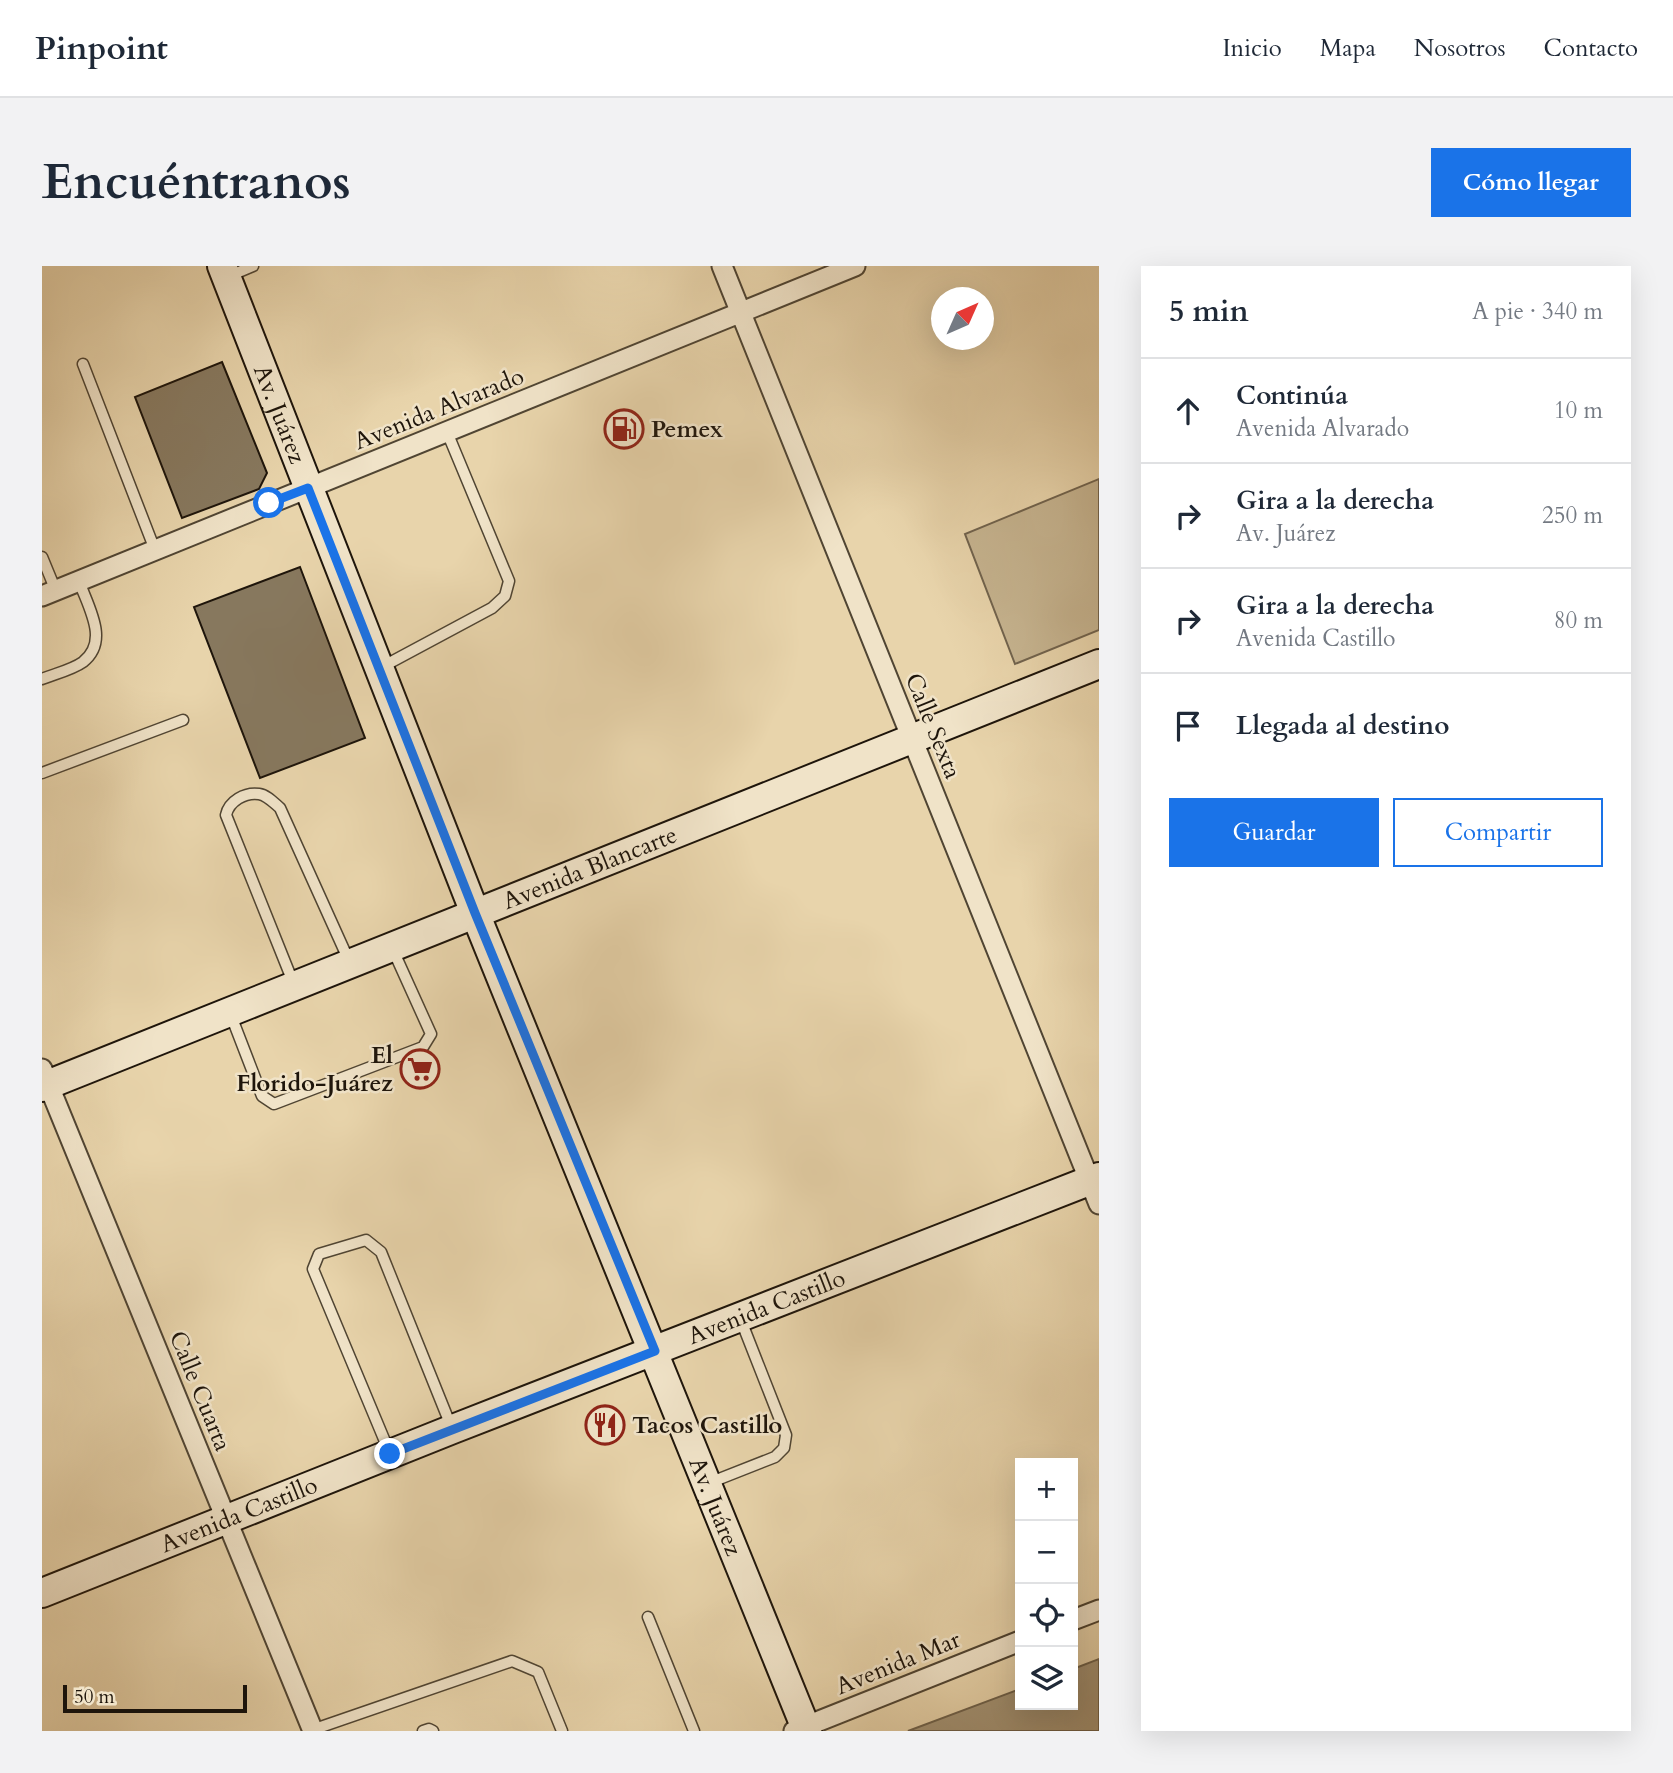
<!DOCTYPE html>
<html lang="es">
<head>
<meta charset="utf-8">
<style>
  :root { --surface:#fff; --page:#f2f2f3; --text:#1f2937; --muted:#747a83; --line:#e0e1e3; --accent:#1a73e8 }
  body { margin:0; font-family:Cardo,serif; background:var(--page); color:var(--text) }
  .controls { position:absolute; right:21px; bottom:21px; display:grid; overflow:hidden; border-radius:0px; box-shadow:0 7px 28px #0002 }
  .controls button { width:63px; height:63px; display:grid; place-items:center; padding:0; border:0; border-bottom:2px solid var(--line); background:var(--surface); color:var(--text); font:35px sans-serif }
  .compass { position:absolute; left:889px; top:21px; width:63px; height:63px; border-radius:50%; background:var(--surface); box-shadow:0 7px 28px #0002; rotate:45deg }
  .scale { position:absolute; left:21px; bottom:18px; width:184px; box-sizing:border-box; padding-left:7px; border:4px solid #1e150b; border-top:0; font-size:19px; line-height:24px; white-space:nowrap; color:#1e150b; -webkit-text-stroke:5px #f0e3c8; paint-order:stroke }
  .stop { position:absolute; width:21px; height:21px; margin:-16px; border:5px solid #1a73e8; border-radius:50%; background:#fff }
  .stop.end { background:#1a73e8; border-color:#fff; box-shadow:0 2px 7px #0008 }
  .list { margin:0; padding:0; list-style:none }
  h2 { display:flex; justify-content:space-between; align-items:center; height:91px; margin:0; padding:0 28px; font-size:30px }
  h2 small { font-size:23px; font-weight:400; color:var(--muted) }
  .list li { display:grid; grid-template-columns:46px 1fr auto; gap:21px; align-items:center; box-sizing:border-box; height:105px; padding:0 28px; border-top:2px solid var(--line) }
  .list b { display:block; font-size:26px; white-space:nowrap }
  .list p { margin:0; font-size:23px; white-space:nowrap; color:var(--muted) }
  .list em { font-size:23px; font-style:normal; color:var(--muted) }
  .actions { display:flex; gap:14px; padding:21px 28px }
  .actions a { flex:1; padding:16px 0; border:2px solid var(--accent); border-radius:0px; text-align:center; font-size:24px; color:var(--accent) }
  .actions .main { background:var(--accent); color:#fff }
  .icon { flex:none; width:38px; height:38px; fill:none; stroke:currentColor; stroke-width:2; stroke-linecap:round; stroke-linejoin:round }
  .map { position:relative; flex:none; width:1057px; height:1465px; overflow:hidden; border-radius:0px }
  header { display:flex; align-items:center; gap:42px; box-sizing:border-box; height:98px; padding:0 35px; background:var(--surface); border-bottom:2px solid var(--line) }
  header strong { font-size:33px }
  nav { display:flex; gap:38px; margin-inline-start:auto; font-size:24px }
  .intro { display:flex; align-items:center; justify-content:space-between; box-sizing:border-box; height:168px; padding:0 42px }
  h1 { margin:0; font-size:49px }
  .button { padding:18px 32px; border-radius:0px; background:var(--accent); color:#fff; font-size:24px; font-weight:700 }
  main { display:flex; gap:42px; padding:0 42px }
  aside { flex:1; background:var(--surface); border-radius:0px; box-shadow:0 7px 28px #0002 }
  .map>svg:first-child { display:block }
  .green { fill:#c6b490; stroke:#72644e; stroke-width:2 }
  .water { fill:#a39375; stroke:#6e614b; stroke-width:2 }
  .building { fill:#87785e; stroke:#1e150b; stroke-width:2 }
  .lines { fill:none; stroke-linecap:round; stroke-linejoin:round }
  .lane-casing { stroke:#504533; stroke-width:13 }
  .street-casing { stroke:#504533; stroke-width:23 }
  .secondary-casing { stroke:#1e150b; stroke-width:32 }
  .lane { stroke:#f0e3c8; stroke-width:10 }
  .street { stroke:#f0e3c8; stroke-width:19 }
  .secondary { stroke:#f0e3c8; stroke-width:28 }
  .route { stroke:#1a73e8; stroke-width:9 }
  .labels { text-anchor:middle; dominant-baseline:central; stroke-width:5; stroke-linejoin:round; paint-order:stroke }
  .street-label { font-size:24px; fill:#1e150b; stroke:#f0e3c8 }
  .poi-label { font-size:24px; font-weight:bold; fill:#1e150b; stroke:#f0e3c8; text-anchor:start }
</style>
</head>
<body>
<header>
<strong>Pinpoint</strong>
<nav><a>Inicio</a><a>Mapa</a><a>Nosotros</a><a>Contacto</a></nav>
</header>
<div class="intro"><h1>Encuéntranos</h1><a class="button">Cómo llegar</a></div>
<main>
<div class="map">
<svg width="1057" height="1465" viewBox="0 0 1057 1465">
  <rect width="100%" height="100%" fill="#e8d4ab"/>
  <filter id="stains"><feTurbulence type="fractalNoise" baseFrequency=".00286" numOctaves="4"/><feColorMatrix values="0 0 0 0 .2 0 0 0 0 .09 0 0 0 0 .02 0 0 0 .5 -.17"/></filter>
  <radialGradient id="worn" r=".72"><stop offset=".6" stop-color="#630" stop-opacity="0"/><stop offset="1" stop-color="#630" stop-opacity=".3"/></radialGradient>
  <path class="green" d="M 1057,213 L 1057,364 L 973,398 L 923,268 Z"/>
  <path class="water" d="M 1057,1393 L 1057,1465 L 866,1465 L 978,1423 L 978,1439 L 1031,1439 L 1031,1403 Z"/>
  <path class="building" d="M 180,96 L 225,207 L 217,223 L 140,252 L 93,131 Z
    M 258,301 L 323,472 L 218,512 L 152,341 Z"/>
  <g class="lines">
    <g class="lane-casing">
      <path id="lane" d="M 185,11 L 211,0
        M 41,98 L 113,284
        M 0,291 L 14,325
        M 338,402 L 450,342 L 463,330 L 467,315 L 405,166
        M 0,413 C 12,408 30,404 41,396 C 68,375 46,341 37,315
        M 0,507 L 141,454
        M 251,716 L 184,549 C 187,535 203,526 217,528 C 225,529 232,537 238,542 L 308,697
        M 188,747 L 220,830 L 232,838 L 381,781 L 389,768 L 351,684
        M 347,1185 L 271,1003 L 277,988 L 324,974 L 339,986 L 409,1160
        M 667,1217 L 733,1191 L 742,1182 L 744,1169 L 698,1052
        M 606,1351 L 652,1465
        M 270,1464 L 470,1395 L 496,1406 L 520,1465
        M 381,1465 L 387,1463 L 391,1465"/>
    </g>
    <g class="street-casing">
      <path id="street" d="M 680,0 L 1057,938
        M 0,330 L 813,0
        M 0,803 L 271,1465
        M 1031,1354 L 1057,1344
        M 752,1465 L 978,1375"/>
    </g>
    <g class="secondary-casing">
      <g id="secondary">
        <path id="s1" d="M 180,0 L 433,647 L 765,1465"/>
        <path id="s2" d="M 0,821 L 1057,398"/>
        <path id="s3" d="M 0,1327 L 411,1163 L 1057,911"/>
      </g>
    </g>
    <use href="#lane" class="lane"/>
    <use href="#street" class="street"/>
    <use href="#secondary" class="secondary"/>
  </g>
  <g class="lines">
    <path class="route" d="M 227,237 L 266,222 L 433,647 L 613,1085 L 348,1188"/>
  </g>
  <defs>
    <g id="fuel-ring" transform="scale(2.0125)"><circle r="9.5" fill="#f0e3c8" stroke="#8f2418" stroke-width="1.5"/><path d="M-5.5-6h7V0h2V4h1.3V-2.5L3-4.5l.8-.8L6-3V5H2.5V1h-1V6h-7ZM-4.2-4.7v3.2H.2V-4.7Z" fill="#8f2418"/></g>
    <g id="supermarket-ring" transform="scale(2.0125)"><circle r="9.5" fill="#f0e3c8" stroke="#8f2418" stroke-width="1.5"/><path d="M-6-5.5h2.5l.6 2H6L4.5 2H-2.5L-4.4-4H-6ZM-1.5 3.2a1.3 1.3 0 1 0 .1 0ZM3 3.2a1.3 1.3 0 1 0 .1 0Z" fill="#8f2418"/></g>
    <g id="restaurant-ring" transform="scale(2.0125)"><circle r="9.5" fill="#f0e3c8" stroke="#8f2418" stroke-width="1.5"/><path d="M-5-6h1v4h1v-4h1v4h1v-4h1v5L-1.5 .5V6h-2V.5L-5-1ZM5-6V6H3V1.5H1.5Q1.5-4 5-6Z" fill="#8f2418"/></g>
  </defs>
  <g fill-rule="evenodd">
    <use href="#fuel-ring" x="582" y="163"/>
    <use href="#supermarket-ring" x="378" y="803"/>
    <use href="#restaurant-ring" x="563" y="1159"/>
  </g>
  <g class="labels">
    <g class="street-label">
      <text transform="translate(397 143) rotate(-22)">Avenida Alvarado</text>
      <text stroke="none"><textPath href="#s1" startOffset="159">Av. Juárez</textPath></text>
      <text transform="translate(891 460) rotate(68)">Calle Sexta</text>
      <text stroke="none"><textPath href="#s2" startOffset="590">Avenida Blancarte</textPath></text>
      <text stroke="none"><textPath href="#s3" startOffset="779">Avenida Castillo</textPath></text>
      <text transform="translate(158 1125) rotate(68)">Calle Cuarta</text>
      <text stroke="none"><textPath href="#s1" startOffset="1335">Av. Juárez</textPath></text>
      <text stroke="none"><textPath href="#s3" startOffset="212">Avenida Castillo</textPath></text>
      <text transform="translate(856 1397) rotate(-22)">Avenida Mar</text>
    </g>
    <g class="poi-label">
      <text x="609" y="163">Pemex</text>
      <text x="351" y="789" text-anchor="end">El<tspan x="351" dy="28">Florido-Juárez</tspan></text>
      <text x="590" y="1159">Tacos Castillo</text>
    </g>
  </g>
  <rect width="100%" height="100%" filter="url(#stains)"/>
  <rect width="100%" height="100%" fill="url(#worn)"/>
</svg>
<div class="controls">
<button>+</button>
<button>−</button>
<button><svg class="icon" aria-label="locate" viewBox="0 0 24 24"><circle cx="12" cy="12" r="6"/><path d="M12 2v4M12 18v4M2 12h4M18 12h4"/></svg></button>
<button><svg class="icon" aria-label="layers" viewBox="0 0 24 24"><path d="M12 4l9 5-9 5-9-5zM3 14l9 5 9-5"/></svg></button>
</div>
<svg class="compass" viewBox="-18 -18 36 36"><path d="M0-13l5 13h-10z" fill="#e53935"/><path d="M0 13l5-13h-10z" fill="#747a83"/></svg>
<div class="scale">50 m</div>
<div class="stop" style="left:227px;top:237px"></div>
<div class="stop end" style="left:348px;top:1188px"></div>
</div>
<aside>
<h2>5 min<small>A pie · 340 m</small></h2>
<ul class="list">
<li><svg class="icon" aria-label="ahead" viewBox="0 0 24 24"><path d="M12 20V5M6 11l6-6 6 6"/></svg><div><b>Continúa</b><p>Avenida Alvarado</p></div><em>10 m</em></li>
<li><svg class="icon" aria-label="right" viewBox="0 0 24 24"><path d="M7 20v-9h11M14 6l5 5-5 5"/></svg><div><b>Gira a la derecha</b><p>Av. Juárez</p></div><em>250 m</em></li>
<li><svg class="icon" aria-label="right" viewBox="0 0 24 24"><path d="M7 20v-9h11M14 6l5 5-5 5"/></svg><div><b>Gira a la derecha</b><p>Avenida Castillo</p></div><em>80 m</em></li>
<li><svg class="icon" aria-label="arrive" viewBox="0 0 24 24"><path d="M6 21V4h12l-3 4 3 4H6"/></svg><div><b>Llegada al destino</b></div></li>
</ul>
<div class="actions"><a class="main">Guardar</a><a>Compartir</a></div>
</aside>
</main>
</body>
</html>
